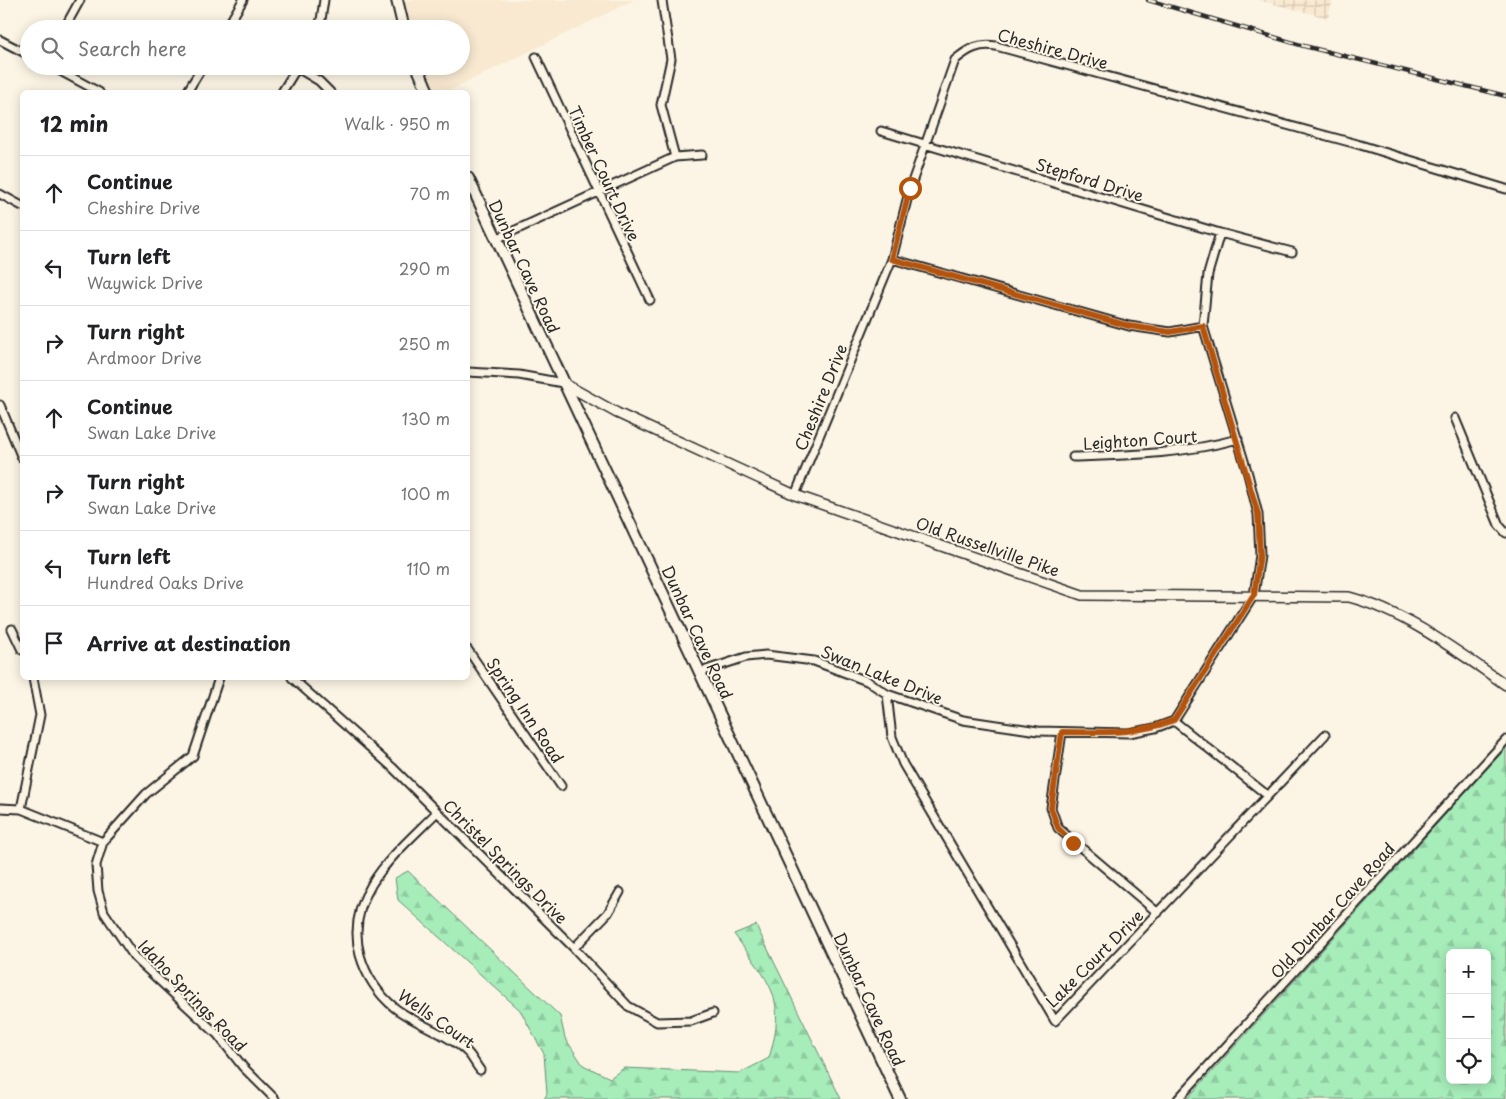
<!DOCTYPE html>
<html lang="en">
<head>
<meta charset="utf-8">
<style>
  :root { --surface:#fff; --page:#f6f6f6; --text:#202124; --muted:#757577; --line:#e0e0e0 }
  body { margin:0; font-family:"Playpen Sans",sans-serif; background:var(--page); color:var(--text) }
  .controls { position:absolute; right:15px; bottom:15px; display:grid; overflow:hidden; border-radius:8px; box-shadow:0 2px 12px #0003 }
  .controls button { width:45px; height:45px; display:grid; place-items:center; padding:0; border:0; border-bottom:1px solid var(--line); background:var(--surface); color:var(--text); font:25px sans-serif }
  .stop { position:absolute; width:15px; height:15px; margin:-11px; border:4px solid #b45309; border-radius:50%; background:#fff }
  .stop.end { background:#b45309; border-color:#fff; box-shadow:0 1px 5px #0008 }
  .list { margin:0; padding:0; list-style:none }
  h2 { display:flex; justify-content:space-between; align-items:center; height:65px; margin:0; padding:0 20px; font-size:21px }
  h2 small { font-size:16px; font-weight:400; color:var(--muted) }
  .list li { display:grid; grid-template-columns:32px 1fr auto; gap:15px; align-items:center; box-sizing:border-box; height:75px; padding:0 20px; border-top:1px solid var(--line) }
  .list b { display:block; font-size:19px; white-space:nowrap }
  .list p { margin:0; font-size:16px; white-space:nowrap; color:var(--muted) }
  .list em { font-size:16px; font-style:normal; color:var(--muted) }
  .icon { flex:none; width:28px; height:28px; fill:none; stroke:currentColor; stroke-width:2; stroke-linecap:round; stroke-linejoin:round }
  .map { position:relative; flex:none; width:1506px; height:1099px; overflow:hidden }
  .search { position:absolute; background:var(--surface); box-shadow:0 2px 12px #0003; left:20px; top:20px; width:450px; height:55px; display:flex; align-items:center; gap:12px; box-sizing:border-box; padding:0 18px; border-radius:28px; color:var(--muted); font-size:19px }
  .panel { position:absolute; background:var(--surface); box-shadow:0 2px 12px #0003; left:20px; top:90px; width:450px; height:590px; border-radius:8px }
  .map>svg:first-child { display:block }
  .built { fill:#f9e9d1 }
  .industrial { fill:url(#industrial-grid) }
  .forest { fill:url(#forest-firs); stroke:#688c72; fill-rule:evenodd }
  .lines { fill:none; stroke-linecap:round; stroke-linejoin:round }
  .minor-casing { stroke:#2b2b2b; stroke-width:11 }
  .tertiary-casing { stroke:#2b2b2b; stroke-width:12 }
  .secondary-casing { stroke:#2b2b2b; stroke-width:14 }
  .minor { stroke:#fcf5e5; stroke-width:7 }
  .tertiary { stroke:#fcf5e5; stroke-width:9 }
  .secondary { stroke:#fcf5e5; stroke-width:10 }
  .rail-casing { stroke:#2b2b2b; stroke-width:4.5 }
  .rail { stroke:#fcf5e5; stroke-width:2.5; stroke-dasharray:8; stroke-linecap:butt }
  .route { stroke:#b45309; stroke-width:6 }
  .labels { text-anchor:middle; dominant-baseline:central; stroke-width:4; stroke-linejoin:round; paint-order:stroke }
  .street-label { font-size:16px; fill:#2b2b2b; stroke:#fcf5e5 }
</style>
</head>
<body>
<div class="map">
<svg width="1506" height="1099" viewBox="0 0 1506 1099">
  <defs>
    <pattern id="industrial-grid" width="8" height="8" patternUnits="userSpaceOnUse" patternTransform="scale(1.25)"><rect width="8" height="8" fill="#f9e9d1"/><path d="M0 4h8M4 0v8" fill="none" stroke="#d6c8b4"/></pattern>
    <pattern id="forest-firs" width="22" height="20" patternUnits="userSpaceOnUse" patternTransform="scale(1.25)"><rect width="22" height="20" fill="#a6edba"/><path d="M5 1l3.5 6h-7zM16 11l3.5 6h-7z" fill="#8fcba0"/></pattern>
  </defs>
  <rect width="100%" height="100%" fill="#fcf5e5"/>
  <filter id="ink" filterUnits="userSpaceOnUse"><feTurbulence type="fractalNoise" baseFrequency=".02" numOctaves="2"/><feDisplacementMap in="SourceGraphic" scale="10" xChannelSelector="R" yChannelSelector="G"/><feConvolveMatrix kernelMatrix="1 2 1 2 8 2 1 2 1" color-interpolation-filters="sRGB"/></filter>
  <g filter="url(#ink)">
    <path class="built" d="M 404,0 L 634,0 L 447,92 L 435,92 L 424,66 L 461,66 L 461,29 L 411,29 Z"/>
    <path class="industrial" d="M 1258,0 L 1333,0 L 1328,18 Z"/>
    <path class="forest" d="M 1506,748 L 1506,1099 L 1187,1099 ZM 1450,953 L 1487,953 L 1487,1080 L 1450,1080 Z
      M 408,871 L 560,1016 L 565,1038 L 583,1065 L 610,1078 L 624,1068 L 740,1073 L 769,1058 C 788,996 769,983 734,934 L 756,925 L 841,1099 L 544,1099 L 547,1094 L 544,1054 L 520,1010 L 398,900 L 395,878 Z"/>
    <g class="lines">
      <g class="minor-casing">
        <path id="minor" d="M 662,1 L 671,59 L 661,105 L 675,157
          M 64,29 L 80,0
          M 226,29 L 243,0
          M 317,29 L 321,20 L 324,0
          M 0,40 L 29,55
          M 536,57 L 650,300
          M 51,66 L 99,92
          M 294,66 L 319,81 L 330,92
          M 187,92 L 203,66
          M 282,92 L 298,66
          M 881,131 L 1220,233 L 1292,252
          M 0,194 L 22,206
          M 496,239 L 675,157 L 702,155
          M 892,259 L 1129,326 L 1170,332 L 1203,326
          M 468,372 L 519,375 L 563,383
          M 0,405 L 22,458
          M 1455,418 L 1499,525 L 1506,533
          M 1073,457 C 1129,455 1183,454 1238,439
          M 795,495 L 892,259 L 910,188 L 955,60 C 968,49 979,43 996,46 L 1357,144 L 1506,189
          M 12,629 L 22,650
          M 468,650 L 561,786
          M 700,672 L 746,657 L 766,655 L 814,661 L 867,681 L 887,694 L 963,720 L 1038,731 L 1129,733 L 1155,728 L 1174,721 L 1254,595 L 1260,555 L 1258,514 L 1248,474 L 1203,326 L 1208,274 L 1220,233
          M 219,678 L 193,756 L 146,794 L 103,842 L 96,865 L 98,891 L 104,912 L 135,958 L 218,1035 L 243,1067 L 275,1099
          M 292,678 L 392,767 L 574,948 L 628,1006 L 657,1022 L 691,1021 L 713,1013
          M 887,694 L 892,737 L 903,764 L 1055,1021 L 1325,735
          M 1174,721 L 1267,795
          M 1062,732 L 1051,808 L 1058,828 L 1158,913
          M 0,808 L 21,809 L 103,842
          M 21,809 L 40,715 L 33,678
          M 437,812 C 400,850 343,893 360,955 C 366,976 378,994 395,1008 C 414,1023 450,1035 466,1051 C 472,1056 475,1064 480,1070
          M 574,948 L 608,913 L 620,892
          M 1178,1099 L 1506,740"/>
      </g>
      <g class="tertiary-casing">
        <path id="tertiary" d="M 563,383 L 617,413 L 795,495 L 1082,595 L 1349,597 C 1406,612 1458,652 1506,685"/>
      </g>
      <g class="secondary-casing">
        <path id="secondary" d="M 397,0 L 404,29
          M 417,66 L 428,92
          M 468,178 L 900,1099"/>
      </g>
      <use href="#minor" class="minor"/>
      <use href="#tertiary" class="tertiary"/>
      <use href="#secondary" class="secondary"/>
      <g class="rail-casing">
        <path id="rail" d="M 1148,0 L 1304,46 L 1506,96"/>
      </g>
      <use href="#rail" class="rail"/>
    </g>
  </g>
  <g class="lines" filter="url(#ink)">
    <path class="route" d="M 910,188 L 892,259 L 1129,326 L 1170,332 L 1203,326 L 1258,514 L 1260,554 L 1254,595 L 1174,720 C 1136,735 1102,732 1062,732 L 1051,808 L 1058,828 L 1073,843"/>
  </g>
  <g class="labels">
    <g class="street-label">
      <text transform="translate(1053 48) rotate(15)">Cheshire Drive</text>
      <text transform="translate(605 173) rotate(65)">Timber Court Drive</text>
      <text transform="translate(1090 179) rotate(17)">Stepford Drive</text>
      <text transform="translate(525 266) rotate(65)">Dunbar Cave Road</text>
      <text transform="translate(820 397) rotate(-68)">Cheshire Drive</text>
      <text transform="translate(1140 439) rotate(-4)">Leighton Court</text>
      <text transform="translate(988 546) rotate(19)">Old Russellville Pike</text>
      <text transform="translate(698 632) rotate(65)">Dunbar Cave Road</text>
      <text transform="translate(882 674) rotate(22)">Swan Lake Drive</text>
      <text transform="translate(526 710) rotate(56)">Spring Inn Road</text>
      <text transform="translate(506 861) rotate(45)">Christel Springs Drive</text>
      <text transform="translate(1332 910) rotate(-48)">Old Dunbar Cave Road</text>
      <text transform="translate(1094 958) rotate(-45)">Lake Court Drive</text>
      <text transform="translate(193 995) rotate(46)">Idaho Springs Road</text>
      <text transform="translate(870 999) rotate(65)">Dunbar Cave Road</text>
      <text transform="translate(437 1018) rotate(35)">Wells Court</text>
    </g>
  </g>
</svg>
<div class="controls">
<button>+</button>
<button>−</button>
<button><svg class="icon" aria-label="locate" viewBox="0 0 24 24"><circle cx="12" cy="12" r="6"/><path d="M12 2v4M12 18v4M2 12h4M18 12h4"/></svg></button>
</div>
<div class="stop" style="left:910px;top:188px"></div>
<div class="stop end" style="left:1073px;top:843px"></div>
<div class="search"><svg class="icon" aria-label="search" viewBox="0 0 24 24"><circle cx="10" cy="10" r="6"/><path d="M15 15l6 6"/></svg>Search here</div>
<section class="panel">
<h2>12 min<small>Walk · 950 m</small></h2>
<ul class="list">
<li><svg class="icon" aria-label="ahead" viewBox="0 0 24 24"><path d="M12 20V5M6 11l6-6 6 6"/></svg><div><b>Continue</b><p>Cheshire Drive</p></div><em>70 m</em></li>
<li><svg class="icon" aria-label="left" viewBox="0 0 24 24"><path d="M17 20v-9H6M10 6l-5 5 5 5"/></svg><div><b>Turn left</b><p>Waywick Drive</p></div><em>290 m</em></li>
<li><svg class="icon" aria-label="right" viewBox="0 0 24 24"><path d="M7 20v-9h11M14 6l5 5-5 5"/></svg><div><b>Turn right</b><p>Ardmoor Drive</p></div><em>250 m</em></li>
<li><svg class="icon" aria-label="ahead" viewBox="0 0 24 24"><path d="M12 20V5M6 11l6-6 6 6"/></svg><div><b>Continue</b><p>Swan Lake Drive</p></div><em>130 m</em></li>
<li><svg class="icon" aria-label="right" viewBox="0 0 24 24"><path d="M7 20v-9h11M14 6l5 5-5 5"/></svg><div><b>Turn right</b><p>Swan Lake Drive</p></div><em>100 m</em></li>
<li><svg class="icon" aria-label="left" viewBox="0 0 24 24"><path d="M17 20v-9H6M10 6l-5 5 5 5"/></svg><div><b>Turn left</b><p>Hundred Oaks Drive</p></div><em>110 m</em></li>
<li><svg class="icon" aria-label="arrive" viewBox="0 0 24 24"><path d="M6 21V4h12l-3 4 3 4H6"/></svg><div><b>Arrive at destination</b></div></li>
</ul>
</section>
</div>
</body>
</html>
